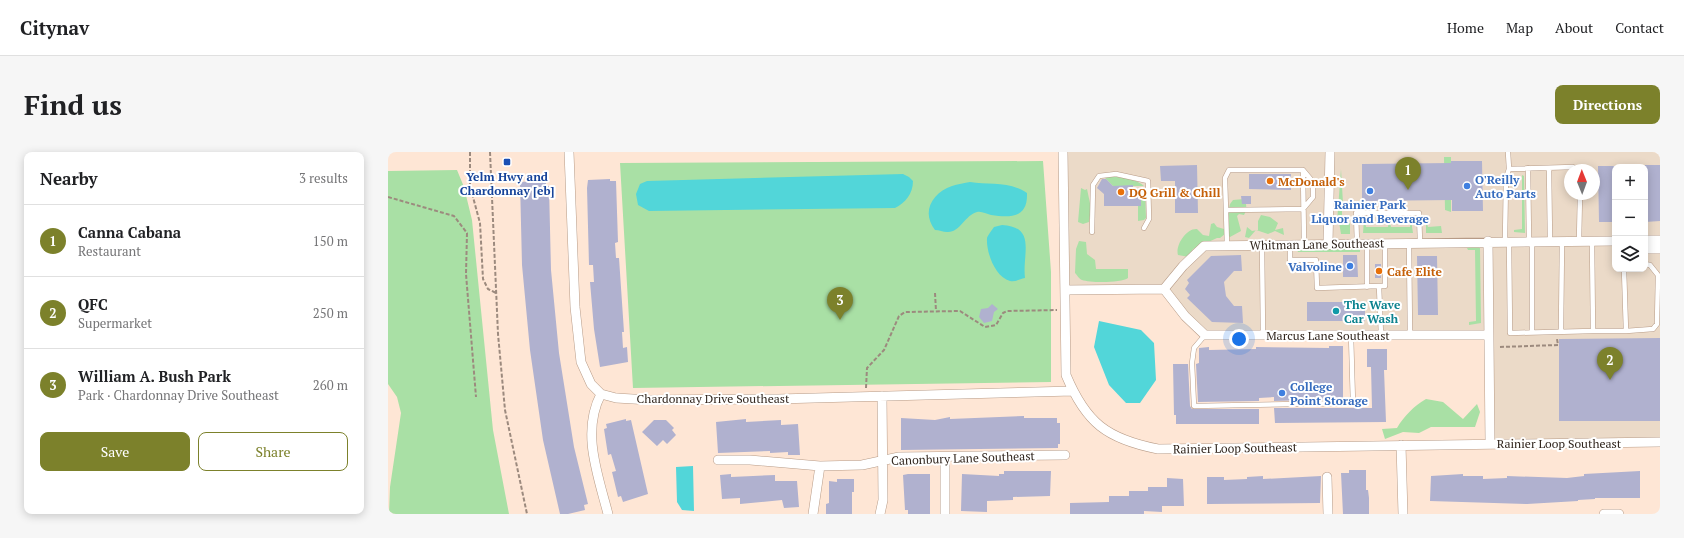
<!DOCTYPE html>
<html lang="en">
<head>
<meta charset="utf-8">
<style>
  :root { --surface:#fff; --page:#f6f6f6; --text:#202124; --muted:#757577; --line:#e0e0e0; --accent:#7c812b }
  body { margin:0; font-family:"PT Serif",serif; background:var(--page); color:var(--text) }
  .controls { position:absolute; right:12px; top:12px; display:grid; overflow:hidden; border-radius:8px; box-shadow:0 2px 10px #0003 }
  .controls button { width:36px; height:36px; display:grid; place-items:center; padding:0; border:0; border-bottom:1px solid var(--line); background:var(--surface); color:var(--text); font:20px sans-serif }
  .compass { position:absolute; left:1176px; top:12px; width:36px; height:36px; border-radius:50%; background:var(--surface); box-shadow:0 2px 10px #0003; rotate:359deg }
  .you { position:absolute; left:851px; top:187px; width:14px; height:14px; margin:-10px; border:3px solid #fff; border-radius:50%; background:#1a73e8; box-shadow:0 0 0 6px #1a73e833 }
  .badge { display:grid; place-items:center; width:26px; height:26px; border-radius:50%; background:var(--accent); color:#fff; font-size:13px; font-weight:700 }
  .pin { position:absolute; translate:-50% -33px; filter:drop-shadow(0 1px 2px #0008) }
  .pin::after { content:''; position:absolute; top:21px; width:14px; height:12px; background:inherit; clip-path:polygon(0 0,100% 0,50% 100%) }
  .list { margin:0; padding:0; list-style:none }
  h2 { display:flex; justify-content:space-between; align-items:center; height:52px; margin:0; padding:0 16px; font-size:17px }
  h2 small { font-size:13px; font-weight:400; color:var(--muted) }
  .list li { display:grid; grid-template-columns:26px 1fr auto; gap:12px; align-items:center; box-sizing:border-box; height:72px; padding:0 16px; border-top:1px solid var(--line) }
  .list b { display:block; font-size:15px; white-space:nowrap }
  .list p { margin:0; font-size:13px; white-space:nowrap; color:var(--muted) }
  .list em { font-size:13px; font-style:normal; color:var(--muted) }
  .actions { display:flex; gap:8px; padding:12px 16px }
  .actions a { flex:1; padding:9px 0; border:1px solid var(--accent); border-radius:8px; text-align:center; font-size:14px; color:var(--accent) }
  .actions .main { background:var(--accent); color:#fff }
  .icon { flex:none; width:22px; height:22px; fill:none; stroke:currentColor; stroke-width:2; stroke-linecap:round; stroke-linejoin:round }
  .map { position:relative; flex:none; width:1272px; height:362px; overflow:hidden; border-radius:8px }
  header { display:flex; align-items:center; gap:24px; box-sizing:border-box; height:56px; padding:0 20px; background:var(--surface); border-bottom:1px solid var(--line) }
  header strong { font-size:19px }
  nav { display:flex; gap:22px; margin-inline-start:auto; font-size:14px }
  .intro { display:flex; align-items:center; justify-content:space-between; box-sizing:border-box; height:96px; padding:0 24px }
  h1 { margin:0; font-size:28px }
  .button { padding:10px 18px; border-radius:8px; background:var(--accent); color:#fff; font-size:14px; font-weight:700 }
  main { display:flex; gap:24px; padding:0 24px }
  aside { flex:1; background:var(--surface); border-radius:8px; box-shadow:0 2px 10px #0003 }
  .map>svg:first-child { display:block }
  .commercial { fill:#ebdac8; fill-rule:evenodd }
  .green { fill:#a9e0a5 }
  .water { fill:#52d6d9 }
  .building { fill:#b0b1cf }
  .lines { fill:none; stroke-linecap:round; stroke-linejoin:round }
  .lane-casing { stroke:#b79b87; stroke-width:5.5 }
  .street-casing { stroke:#b79b87; stroke-width:10 }
  .path { stroke:#9c8a7e; stroke-width:2; stroke-dasharray:4 2; stroke-linecap:butt }
  .lane { stroke:#fff; stroke-width:4.5 }
  .street { stroke:#fff; stroke-width:9 }
  .transit-dot { fill:#1a4fb4; stroke:#fff; stroke-width:1.5 }
  .food-dot { fill:#e8710a; stroke:#fff; stroke-width:1.5 }
  .shop-dot { fill:#3f7fe0; stroke:#fff; stroke-width:1.5 }
  .culture-dot { fill:#0f9aa8; stroke:#fff; stroke-width:1.5 }
  .labels { text-anchor:middle; dominant-baseline:central; stroke-width:4; stroke-linejoin:round; paint-order:stroke }
  .transit-label { font-size:12px; font-weight:bold; fill:#164399; stroke:#fff }
  .shop-label { font-size:12px; font-weight:bold; fill:#366cbe; stroke:#fff; text-anchor:start }
  .food-label { font-size:12px; font-weight:bold; fill:#c56008; stroke:#fff; text-anchor:start }
  .street-label { font-size:12px; fill:#30251d; stroke:#fff }
  .culture-label { font-size:12px; font-weight:bold; fill:#0d838f; stroke:#fff; text-anchor:start }
</style>
</head>
<body>
<header>
<strong>Citynav</strong>
<nav><a>Home</a><a>Map</a><a>About</a><a>Contact</a></nav>
</header>
<div class="intro"><h1>Find us</h1><a class="button">Directions</a></div>
<main>
<aside>
<h2>Nearby<small>3 results</small></h2>
<ul class="list">
<li><span class="badge">1</span><div><b>Canna Cabana</b><p>Restaurant</p></div><em>150 m</em></li>
<li><span class="badge">2</span><div><b>QFC</b><p>Supermarket</p></div><em>250 m</em></li>
<li><span class="badge">3</span><div><b>William A. Bush Park</b><p>Park · Chardonnay Drive Southeast</p></div><em>260 m</em></li>
</ul>
<div class="actions"><a class="main">Save</a><a>Share</a></div>
</aside>
<div class="map">
<svg width="1272" height="362" viewBox="0 0 1272 362">
  <rect width="100%" height="100%" fill="#fee6d5"/>
  <path class="commercial" d="M 675,0 L 1272,0 L 1272,290 L 1102,291 L 1101,183 L 817,183 L 776,137 L 677,138 ZM 1227,15 L 1257,15 L 1257,117 L 1227,117 ZM 1182,18 L 1206,18 L 1206,42 L 1182,42 Z"/>
  <path class="green" d="M 1056,5 L 1063,5 L 1063,60 L 1057,58 Z
    M 655,9 L 663,120 L 663,230 L 245,236 L 232,11 Z
    M 953,17 L 955,51 L 962,51 L 963,53 L 954,54 L 954,70 L 962,71 L 962,82 L 953,82 L 951,70 L 949,70 Z
    M 69,18 L 76,35 L 84,68 L 105,278 L 121,362 L 1,362 L 2,335 L 13,261 L 9,245 L 0,232 L 0,19 Z
    M 1134,23 L 1136,24 L 1137,81 L 1126,80 L 1126,78 L 1134,77 Z
    M 716,25 C 727,24 748,26 756,34 L 725,34 Z
    M 693,36 L 697,38 L 699,37 L 703,56 L 701,70 L 695,72 L 690,70 Z
    M 753,38 L 757,38 L 758,66 L 756,68 L 750,69 L 750,54 L 753,54 Z
    M 856,47 C 859,52 859,57 856,63 L 851,62 L 849,64 L 853,79 L 842,85 L 837,82 L 832,86 L 829,86 L 805,97 L 801,105 L 790,103 C 787,94 798,76 809,77 L 815,83 L 821,84 L 823,72 L 826,71 L 829,75 L 836,77 L 842,52 L 845,48 Z
    M 873,63 L 882,65 L 890,71 L 887,78 L 895,76 L 896,83 L 887,79 L 880,82 L 868,78 L 861,86 L 857,85 L 859,75 L 864,79 L 870,78 L 870,69 Z
    M 1001,67 L 1003,75 L 1022,75 L 1023,68 L 1025,81 L 975,81 L 976,68 L 977,69 L 978,75 L 1000,75 Z
    M 1038,68 L 1040,75 L 1053,74 L 1054,81 L 1038,81 Z
    M 691,89 L 698,90 L 699,102 L 707,108 L 708,117 L 740,117 L 740,126 C 734,131 702,131 694,128 C 691,127 689,123 687,121 L 688,97 Z
    M 1089,94 L 1092,96 L 1093,171 L 1081,173 L 1081,170 L 1088,169 L 1087,98 L 1080,98 L 1079,96 Z
    M 972,96 L 972,100 L 910,100 L 909,98 L 910,97 Z
    M 1038,247 L 1055,250 L 1075,267 L 1089,252 L 1092,260 L 1087,275 L 1043,275 L 1031,281 L 1015,280 L 997,287 L 994,277 L 1009,276 C 1016,264 1026,254 1038,247 Z"/>
  <path class="water" d="M 515,22 L 521,25 L 525,29 C 525,42 517,51 507,56 L 261,59 L 250,53 L 248,42 L 252,32 L 259,29 Z
    M 582,30 C 601,33 622,29 639,41 C 640,66 623,66 603,63 C 598,62 594,59 589,60 C 577,63 572,81 559,80 C 555,80 551,78 547,78 C 533,60 544,41 564,34 C 569,32 577,31 582,30 Z
    M 614,73 C 649,75 634,102 637,126 C 632,127 628,130 622,129 C 607,125 598,100 599,86 C 600,83 604,78 606,75 Z
    M 711,169 L 753,178 L 766,191 L 768,228 L 752,251 L 738,251 L 721,233 L 706,195 Z
    M 305,314 L 306,359 L 294,358 L 289,350 L 288,315 Z"/>
  <path class="building" d="M 1063,9 L 1094,9 L 1095,59 L 1064,59 L 1064,48 L 974,49 L 974,12 L 1063,11 Z
    M 809,13 L 810,61 L 787,61 L 787,29 L 773,29 L 772,14 Z
    M 1257,13 L 1272,13 L 1272,69 L 1257,70 Z
    M 1210,14 L 1227,14 L 1227,70 L 1211,70 Z
    M 861,22 L 903,22 L 903,38 L 861,37 Z
    M 222,27 L 222,29 L 228,29 L 230,90 L 227,91 L 228,106 L 231,106 L 236,180 L 234,180 L 235,196 L 239,195 L 240,210 L 212,215 L 206,177 L 202,130 L 206,130 L 205,113 L 201,113 L 199,36 L 200,28 Z
    M 714,27 L 718,27 L 725,34 L 745,33 L 745,38 L 753,38 L 753,54 L 716,54 L 716,42 L 709,36 Z
    M 158,28 L 158,34 L 161,34 L 163,118 L 171,201 L 186,295 L 200,352 L 196,353 L 197,358 L 180,362 L 172,362 L 155,288 L 142,198 L 134,113 L 132,30 Z
    M 853,44 L 863,44 L 863,52 L 854,52 Z
    M 853,103 L 854,119 L 846,119 L 836,130 L 838,144 L 846,154 L 854,154 L 855,171 L 824,170 L 799,146 L 802,143 L 797,137 L 801,131 L 799,128 L 823,104 Z
    M 955,103 L 969,103 L 970,125 L 955,125 Z
    M 1029,104 L 1049,104 L 1050,163 L 1030,163 Z
    M 987,112 L 993,112 L 993,126 L 987,126 Z
    M 919,150 L 977,150 L 977,169 L 919,169 Z
    M 604,152 L 610,157 L 606,160 L 604,169 L 596,171 L 591,165 L 593,157 L 600,156 Z
    M 1272,186 L 1272,269 L 1171,269 L 1171,187 Z
    M 941,194 L 955,194 L 955,247 L 886,249 L 886,245 L 871,246 L 871,249 L 810,250 L 808,212 L 811,211 L 811,196 L 821,195 L 821,198 L 868,197 L 868,195 L 941,196 Z
    M 979,197 L 999,197 L 999,218 L 996,218 L 998,270 L 887,271 L 886,256 L 984,256 L 983,215 L 979,215 Z
    M 785,212 L 800,212 L 802,254 L 804,257 L 871,257 L 871,272 L 788,272 L 788,263 L 786,263 Z
    M 636,264 L 636,266 L 669,266 L 669,271 L 672,271 L 672,292 L 670,292 L 670,296 L 513,298 L 513,266 L 547,268 L 562,265 L 562,267 Z
    M 238,267 L 238,269 L 243,268 L 260,342 L 235,350 L 233,344 L 230,345 L 224,320 L 228,319 L 223,302 L 220,303 L 216,277 L 219,276 L 218,272 Z
    M 358,267 L 358,270 L 393,268 L 393,273 L 410,272 L 412,303 L 400,303 L 400,300 L 382,301 L 382,299 L 330,301 L 328,270 Z
    M 266,268 L 278,268 L 286,276 L 284,278 L 288,283 L 279,292 L 275,288 L 269,294 L 254,280 Z
    M 961,318 L 978,318 L 978,338 L 980,338 L 981,346 L 981,362 L 955,362 L 953,321 L 961,321 Z
    M 616,319 L 663,319 L 662,344 L 625,345 L 625,348 L 599,349 L 599,360 L 573,359 L 574,322 L 611,324 L 611,322 L 616,322 Z
    M 1252,319 L 1252,346 L 1207,346 L 1207,347 L 1190,348 L 1190,349 L 1139,352 L 1042,349 L 1043,324 L 1075,322 L 1075,324 L 1095,324 L 1095,327 L 1119,326 L 1119,324 L 1179,326 L 1196,324 L 1196,322 Z
    M 343,322 L 343,325 L 387,323 L 387,329 L 409,329 L 411,355 L 396,356 L 394,348 L 352,352 L 352,346 L 334,347 L 332,323 Z
    M 520,322 L 542,322 L 542,362 L 520,362 L 520,358 L 517,358 L 515,323 Z
    M 875,324 L 875,327 L 933,324 L 932,351 L 819,352 L 819,325 L 836,325 L 836,328 L 859,327 L 859,325 Z
    M 779,326 L 795,327 L 796,354 L 774,354 L 774,360 L 756,359 L 756,362 L 682,362 L 682,351 L 721,350 L 721,344 L 741,344 L 741,339 L 760,339 L 760,335 L 779,335 Z
    M 449,327 L 466,327 L 466,340 L 464,340 L 464,362 L 438,362 L 438,352 L 441,351 L 441,329 L 449,330 Z"/>
  <g class="lines">
    <g class="lane-casing">
      <path id="lane" d="M 1120,0 L 1121,17
        M 1140,16 L 1141,89
        M 1161,16 L 1162,89
        M 915,18 L 916,92
        M 838,58 L 915,57 L 925,45 L 925,30 L 915,18 L 841,18 L 837,26 L 839,93
        M 704,80 L 705,33 L 711,24 L 728,22 L 760,29 L 761,67 L 756,76
        M 1117,89 L 1118,26 L 1121,17 L 1185,15 L 1188,18
        M 1121,89 L 1122,181 L 1205,179 L 1204,89
        M 1191,89 L 1192,42
        M 1144,90 L 1144,180
        M 969,91 L 968,61 L 1031,61 L 1032,90
        M 979,91 L 979,135
        M 1021,91 L 1022,183
        M 874,92 L 875,183
        M 902,93 L 902,108 L 928,108 L 929,136 L 991,134 L 993,183
        M 991,134 L 997,134 L 997,91
        M 1173,179 L 1174,89
        M 1205,179 L 1238,179 L 1236,117
        M 1238,179 L 1265,177 L 1269,172 L 1270,123 L 1262,113 L 1257,112
        M 817,183 L 806,196 L 804,211 L 806,254 L 965,251 L 963,183"/>
    </g>
    <g class="street-casing">
      <path id="street" d="M 181,0 L 187,155 L 193,210 L 203,232 L 213,242 L 228,246 L 262,248 L 390,247 L 685,239
        M 675,0 L 678,223 C 698,271 719,287 770,297 C 938,295 1105,291 1272,290
        M 1257,88 L 1272,88
        M 1100,89 L 1102,291
        M 940,91 L 942,0
        M 1257,97 L 1272,97
        M 776,137 L 795,114 L 816,94 L 1227,89
        M 776,137 L 797,164 L 817,183 L 1101,183
        M 677,138 L 776,137
        M 213,242 C 193,280 210,323 220,362
        M 1013,293 L 1015,362
        M 330,308 L 362,308 L 432,314 L 474,313 L 511,305 L 677,303
        M 939,325 L 940,362
        M 425,362 L 432,314
        M 492,362 L 495,348 L 494,244
        M 557,362 L 557,305
        M 1216,362 L 1231,362"/>
    </g>
    <path class="path" d="M 82,0 L 82,34 L 92,71 L 95,127 L 100,137 L 108,141
      M 102,0 L 110,182 L 117,258 L 139,362
      M 0,45 L 66,64 L 79,81 L 78,122 L 88,245
      M 547,141 L 548,159
      M 1112,195 L 1170,193 L 1169,187
      M 478,236 L 479,216 L 496,198 L 511,164 L 517,160 L 572,159 L 597,175 L 608,173 L 615,161 L 619,159 L 669,158"/>
    <use href="#lane" class="lane"/>
    <use href="#street" class="street"/>
  </g>
  <rect class="transit-dot" x="115" y="6" width="8" height="8" rx="2"/>
  <g class="food-dot">
    <circle cx="882" cy="29" r="4"/>
    <circle cx="733" cy="40" r="4"/>
    <circle cx="991" cy="119" r="4"/>
  </g>
  <g class="shop-dot">
    <circle cx="1079" cy="34" r="4"/>
    <circle cx="982" cy="39" r="4"/>
    <circle cx="962" cy="114" r="4"/>
    <circle cx="894" cy="241" r="4"/>
  </g>
  <circle class="culture-dot" cx="948" cy="159" r="4"/>
  <g class="labels">
    <g class="transit-label">
      <text x="119" y="24">Yelm Hwy and<tspan x="119" dy="14">Chardonnay [eb]</tspan></text>
    </g>
    <g class="shop-label">
      <text x="1087" y="27">O'Reilly<tspan x="1087" dy="14">Auto Parts</tspan></text>
      <text x="982" y="52" text-anchor="middle">Rainier Park<tspan x="982" dy="14">Liquor and Beverage</tspan></text>
      <text x="954" y="114" text-anchor="end">Valvoline</text>
      <text x="902" y="234">College<tspan x="902" dy="14">Point Storage</tspan></text>
    </g>
    <g class="food-label">
      <text x="890" y="29">McDonald's</text>
      <text x="741" y="40">DQ Grill &amp; Chill</text>
      <text x="999" y="119">Cafe Elite</text>
    </g>
    <g class="street-label">
      <text transform="translate(929 92) rotate(-1)">Whitman Lane Southeast</text>
      <text x="940" y="183">Marcus Lane Southeast</text>
      <text x="325" y="246">Chardonnay Drive Southeast</text>
      <text x="1171" y="291">Rainier Loop Southeast</text>
      <text transform="translate(847 296) rotate(-1)">Rainier Loop Southeast</text>
      <text transform="translate(575 306) rotate(-2)">Canonbury Lane Southeast</text>
    </g>
    <g class="culture-label">
      <text x="956" y="152">The Wave<tspan x="956" dy="14">Car Wash</tspan></text>
    </g>
  </g>
</svg>
<div class="controls">
<button>+</button>
<button>−</button>
<button><svg class="icon" aria-label="layers" viewBox="0 0 24 24"><path d="M12 4l9 5-9 5-9-5zM3 14l9 5 9-5"/></svg></button>
</div>
<svg class="compass" viewBox="-18 -18 36 36"><path d="M0-13l5 13h-10z" fill="#e53935"/><path d="M0 13l5-13h-10z" fill="#757577"/></svg>
<div class="you"></div>
<div class="pin badge" style="left:1020px;top:38px">1</div>
<div class="pin badge" style="left:1222px;top:228px">2</div>
<div class="pin badge" style="left:452px;top:168px">3</div>
</div>
</main>
</body>
</html>
